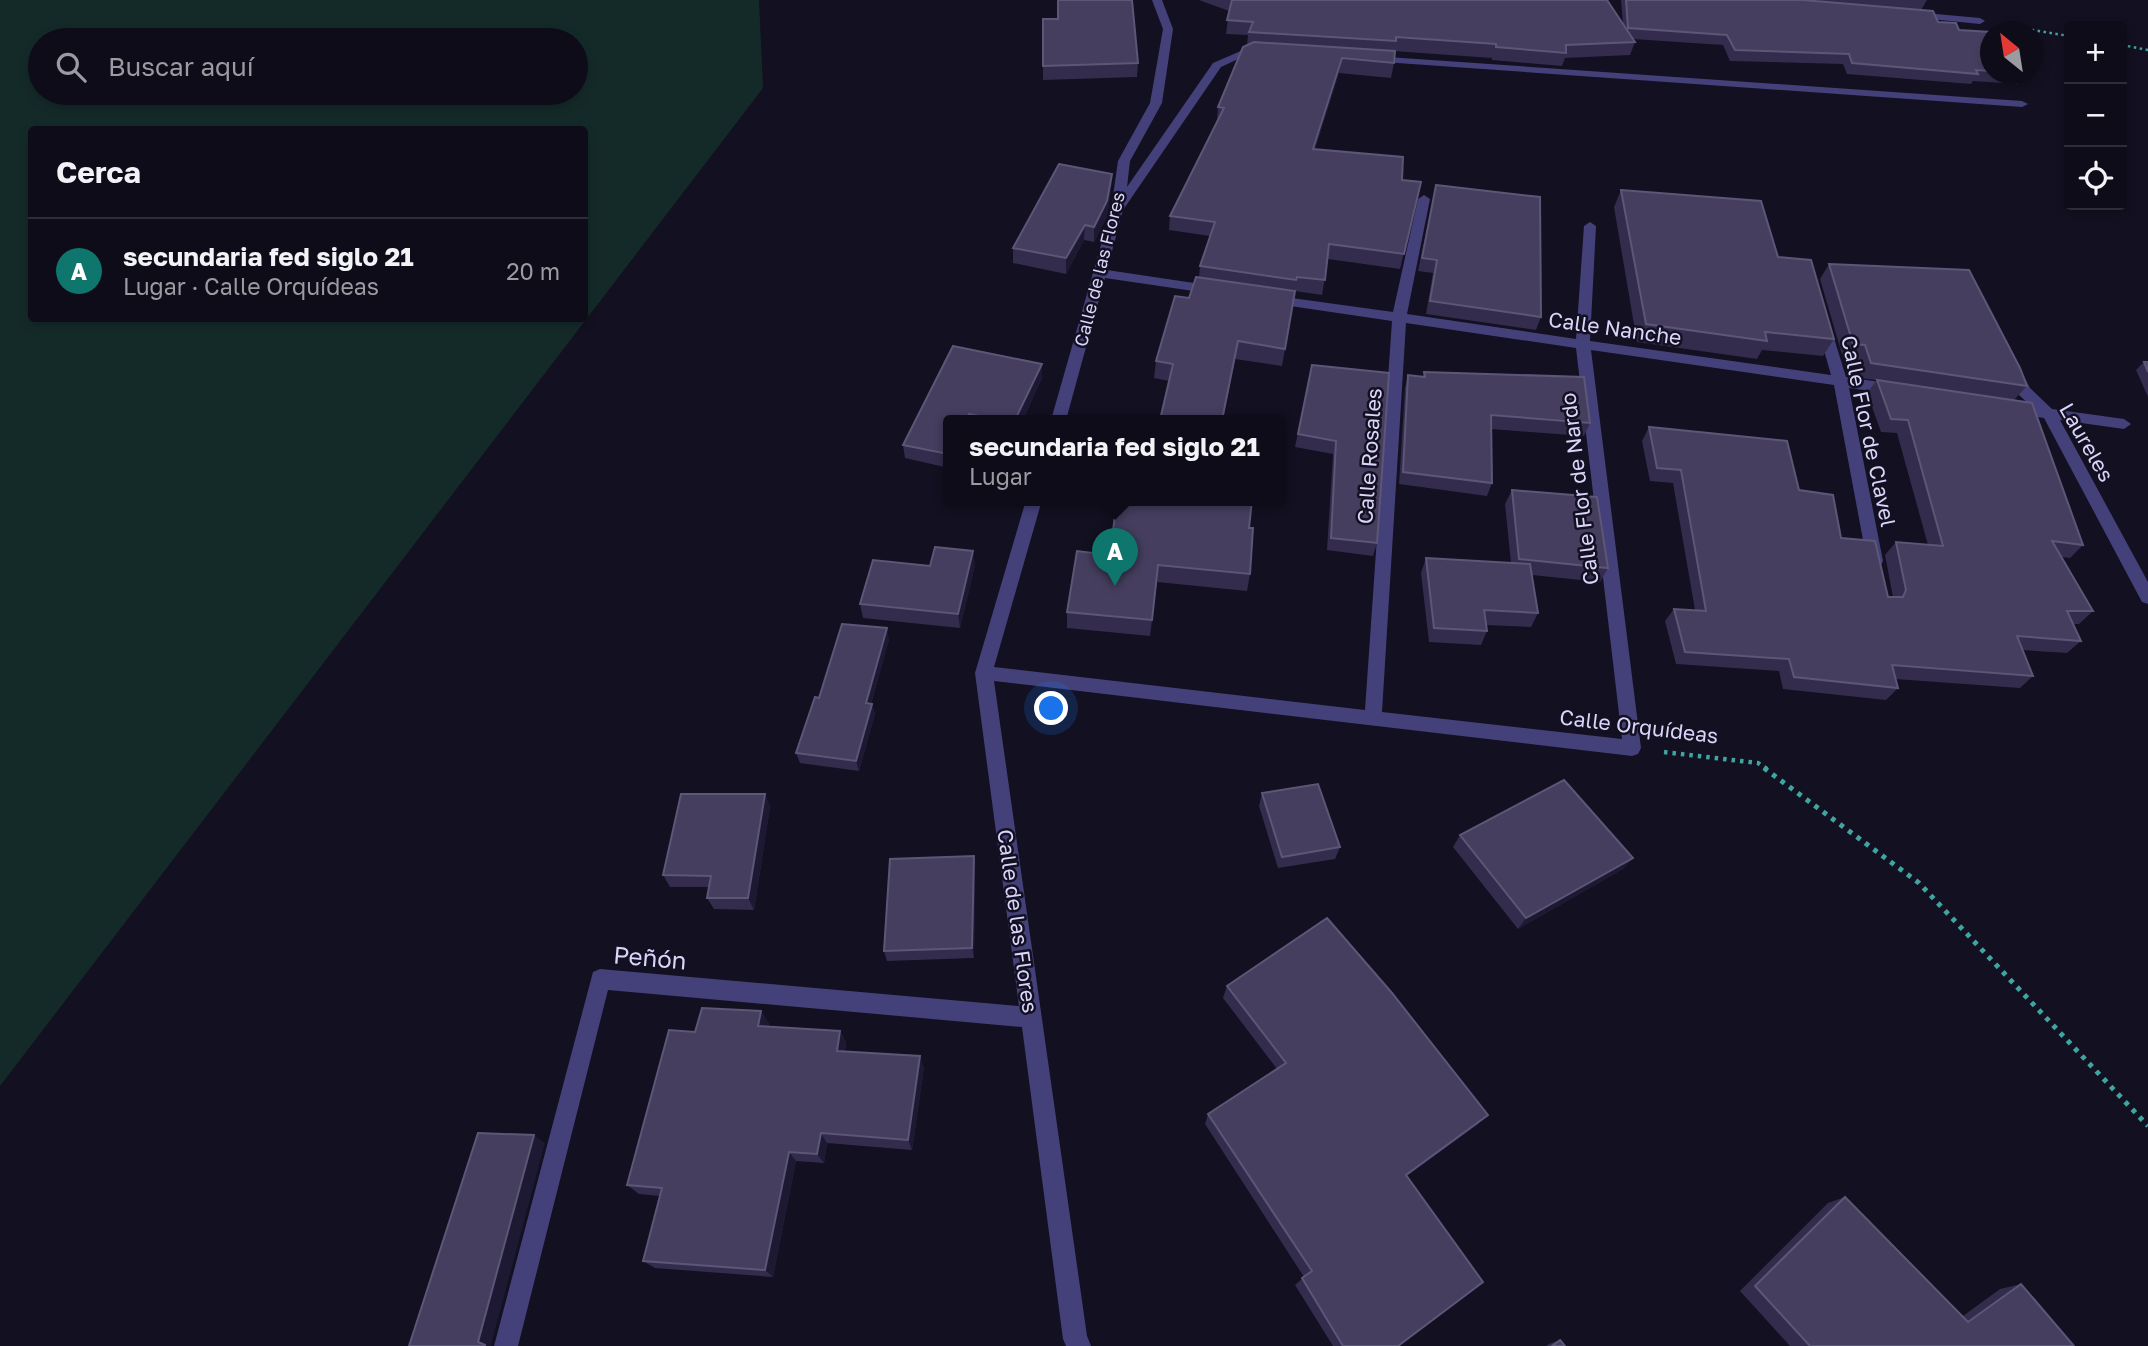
<!DOCTYPE html>
<html lang="es">
<head>
<meta charset="utf-8">
<style>
  :root { --surface:#0e0c19; --page:#1c1a26; --text:#f1f3f6; --muted:#9b9ba2; --line:#2e2c38; --accent:#0f766e }
  body { margin:0; font-family:"Golos Text",sans-serif; background:var(--page); color:var(--text) }
  .controls { position:absolute; right:21px; top:21px; display:grid; overflow:hidden; border-radius:7px; box-shadow:0 4px 10px #0003 }
  .controls button { width:63px; height:63px; display:grid; place-items:center; padding:0; border:0; border-bottom:2px solid var(--line); background:var(--surface); color:var(--text); font:35px sans-serif }
  .compass { position:absolute; left:1980px; top:21px; width:63px; height:63px; border-radius:50%; background:var(--surface); box-shadow:0 4px 10px #0003; rotate:330deg }
  .you { position:absolute; left:1052px; top:709px; width:24px; height:24px; margin:-18px; border:5px solid #fff; border-radius:50%; background:#1a73e8; box-shadow:0 0 0 10px #1a73e833 }
  .badge { display:grid; place-items:center; width:46px; height:46px; border-radius:50%; background:var(--accent); color:#fff; font-size:23px; font-weight:700 }
  .pin { position:absolute; translate:-50% -58px; filter:drop-shadow(0 2px 4px #0008) }
  .pin::after { content:''; position:absolute; top:37px; width:24px; height:21px; background:inherit; clip-path:polygon(0 0,100% 0,50% 100%) }
  .popup { position:absolute; left:943px; top:415px; width:343px; height:91px; box-sizing:border-box; display:grid; place-content:center; border-radius:7px; background:var(--surface); filter:drop-shadow(0 2px 5px #0005); font-size:23px; white-space:nowrap; color:var(--muted) }
  .popup b { font-size:26px; color:var(--text) }
  .popup::after { content:''; position:absolute; left:50%; top:100%; margin-left:-14px; border:14px solid transparent; border-top-color:var(--surface) }
  .list { margin:0; padding:0; list-style:none }
  h2 { display:flex; justify-content:space-between; align-items:center; height:91px; margin:0; padding:0 28px; font-size:30px }
  h2 small { font-size:23px; font-weight:400; color:var(--muted) }
  .list li { display:grid; grid-template-columns:46px 1fr auto; gap:21px; align-items:center; box-sizing:border-box; height:105px; padding:0 28px; border-top:2px solid var(--line) }
  .list b { display:block; font-size:26px; white-space:nowrap }
  .list p { margin:0; font-size:23px; white-space:nowrap; color:var(--muted) }
  .list em { font-size:23px; font-style:normal; color:var(--muted) }
  .icon { flex:none; width:38px; height:38px; fill:none; stroke:currentColor; stroke-width:2; stroke-linecap:round; stroke-linejoin:round }
  .map { position:relative; flex:none; width:2148px; height:1346px; overflow:hidden }
  .search { position:absolute; background:var(--surface); box-shadow:0 4px 10px #0003; left:28px; top:28px; width:560px; height:77px; display:flex; align-items:center; gap:18px; box-sizing:border-box; padding:0 24px; border-radius:38px; color:var(--muted); font-size:26px }
  .panel { position:absolute; background:var(--surface); box-shadow:0 4px 10px #0003; left:28px; top:126px; width:560px; height:196px; border-radius:7px }
  .map>svg:first-child { display:block }
  .green { fill:#142a29; fill-rule:evenodd }
  .lines { fill:none; stroke-linecap:round; stroke-linejoin:round }
  .path-far2 { stroke:#3ea5a0; stroke-width:2.5; stroke-dasharray:2.5 3.5; stroke-linecap:butt }
  .path-far1 { stroke:#3ea5a0; stroke-width:4.5; stroke-dasharray:3.5 5; stroke-linecap:butt }
  .path { stroke:#3ea5a0; stroke-width:5; stroke-dasharray:4.5 6; stroke-linecap:butt }
  .minor { fill:#44417a; fill-rule:evenodd }
  .wall { fill:#332c4c }
  .shaded-wall { fill:#1e1933 }
  .building { fill:#453e5f; stroke:#5c5677; stroke-width:2 }
  .labels { text-anchor:middle; dominant-baseline:central; stroke-width:5; stroke-linejoin:round; paint-order:stroke }
  .far-street-label { font-size:18px; fill:#dad5fa; stroke:#131021 }
  .street-label { font-size:21px; fill:#dad5fa; stroke:#131021 }
  .near-street-label { font-size:24px; fill:#dad5fa; stroke:#131021 }
</style>
</head>
<body>
<div class="map">
<svg width="2148" height="1346" viewBox="0 0 2148 1346">
  <rect width="100%" height="100%" fill="#131021"/>
  <path class="green" d="M 0,0 L 759,0 L 763,88 L 0,1086 ZM 40,40 L 576,40 L 576,93 L 40,93 ZM 32,130 L 584,130 L 584,318 L 32,318 Z"/>
  <g class="lines">
    <path class="path-far2" d="M 2008,26 L 2069,36
      M 2122,45 L 2148,50"/>
    <path class="path-far1" d="M 1664,752 L 1758,763 L 1767,769"/>
    <path class="path" d="M 1764,768 L 1919,883 L 2148,1126"/>
    <path class="minor" d="M 1152,0 L 1162,0 L 1173,29 L 1162,103 L 1130,161 L 1127,187 L 1213,63 L 1250,47 L 1267,51 L 1261,54 L 1251,53 L 1221,67 L 1123,210 L 1107,270 L 1214,286 L 1221,290 L 1214,294 L 1105,278 L 1066,420 L 1051,420 L 1111,210 L 1118,161 L 1150,103 L 1163,29 Z
      M 1914,12 L 1980,18 L 1985,21 L 1980,24 L 1910,17 L 1910,13 Z
      M 1373,56 L 2022,101 L 2028,104 L 2022,107 L 1369,61 L 1369,57 Z
      M 1424,195 L 1430,199 L 1407,314 L 1576,339 L 1584,226 L 1590,222 L 1596,226 L 1590,341 L 1831,375 L 1816,322 L 1823,317 L 1828,319 L 1846,377 L 1893,384 L 1900,389 L 1893,394 L 1849,388 L 1883,561 L 1881,565 L 1875,567 L 1867,561 L 1834,385 L 1591,350 L 1641,748 L 1638,754 L 1632,756 L 994,681 L 1087,1336 L 1091,1346 L 1066,1346 L 1063,1339 L 1022,1027 L 608,990 L 518,1346 L 494,1346 L 593,972 L 600,969 L 1019,1006 L 975,673 L 1026,500 L 1042,500 L 994,667 L 1365,710 L 1392,321 L 1270,303 L 1263,299 L 1270,295 L 1393,312 L 1418,199 ZM 1406,323 L 1576,348 L 1622,739 L 1382,712 Z
      M 2014,365 L 2019,367 L 2030,388 L 2052,409 L 2124,419 L 2131,424 L 2124,429 L 2060,420 L 2148,582 L 2148,604 L 2142,602 L 2044,418 L 2011,413 L 2004,408 L 2011,403 L 2031,406 L 2019,395 L 2007,370 Z"/>
  </g>
  <path class="wall" d="M 1199,0 L 1607,0 L 1623,24 L 1621,0 L 1803,0 L 1938,22 L 1959,30 L 1991,32 L 1991,74 L 2024,74 L 2017,84 L 1973,81 L 1971,84 L 1847,74 L 1843,64 L 1730,61 L 1723,45 L 1633,39 L 1635,42 L 1630,55 L 1565,58 L 1562,66 L 1492,60 L 1492,58 L 1393,51 L 1394,63 L 1391,78 L 1339,73 L 1315,149 L 1402,180 L 1421,182 L 1400,269 L 1328,259 L 1322,295 L 1295,291 L 1282,366 L 1235,359 L 1223,420 L 1160,420 L 1169,381 L 1154,378 L 1156,361 L 1199,277 L 1200,266 L 1210,236 L 1169,230 L 1170,216 L 1217,121 L 1218,107 L 1247,45 L 1248,35 L 1226,34 L 1229,11 Z
    M 1808,0 L 1927,0 L 1921,10 Z
    M 1043,19 L 1138,63 L 1137,77 L 1043,80 Z
    M 1112,174 L 1111,189 L 1107,216 L 1094,242 L 1084,240 L 1066,274 L 1013,263 L 1013,248 Z
    M 1436,185 L 1541,317 L 1536,330 L 1426,314 L 1433,273 L 1418,271 Z
    M 1621,190 L 1778,257 L 1834,339 L 1823,356 L 1762,350 L 1757,359 L 1637,342 L 1614,207 Z
    M 1829,264 L 2027,386 L 2014,400 L 1861,378 L 1855,360 L 1843,358 L 1820,279 Z
    M 953,346 L 1042,364 L 1042,378 L 1023,420 L 949,420 L 949,468 L 905,458 L 903,445 Z
    M 2144,362 L 2148,362 L 2148,397 L 2136,370 Z
    M 1312,365 L 1377,543 L 1373,556 L 1327,550 L 1333,454 L 1295,447 Z
    M 1424,372 L 1590,423 L 1584,436 L 1491,429 L 1492,483 L 1487,496 L 1399,484 L 1405,388 L 1408,375 L 1423,377 Z
    M 1877,380 L 2083,545 L 2070,558 L 2061,557 L 2093,611 L 2079,624 L 2073,624 L 2081,641 L 2067,653 L 2022,650 L 2033,676 L 2020,688 L 1895,679 L 1898,688 L 1886,700 L 1783,689 L 1779,671 L 1676,664 L 1665,621 L 1674,609 L 1695,610 L 1673,483 L 1650,481 L 1642,441 L 1649,427 L 1799,490 L 1841,538 L 1888,597 L 1893,597 L 1885,555 L 1896,542 L 1928,545 L 1897,433 L 1881,432 L 1867,393 Z
    M 1512,490 L 1608,568 L 1600,582 L 1532,575 L 1538,613 L 1531,627 L 1486,625 L 1487,631 L 1481,645 L 1429,642 L 1421,573 L 1426,558 L 1511,563 L 1505,504 Z
    M 1119,515 L 1249,528 L 1250,574 L 1247,591 L 1157,582 L 1150,636 L 1067,628 L 1067,612 L 1110,555 Z
    M 975,565 L 960,628 L 863,618 L 860,604 L 930,566 Z
    M 889,639 L 871,704 L 872,704 L 875,714 L 859,771 L 800,763 L 796,753 L 819,698 Z
    M 1262,793 L 1340,847 L 1335,859 L 1278,868 L 1259,806 Z
    M 765,794 L 770,807 L 754,910 L 714,909 L 707,898 L 709,887 L 670,887 L 663,875 Z
    M 1460,835 L 1633,858 L 1623,869 L 1518,929 L 1453,847 Z
    M 974,856 L 975,868 L 974,958 L 887,961 L 884,951 Z
    M 1227,986 L 1488,1115 L 1477,1125 L 1407,1176 L 1398,1346 L 1333,1346 L 1295,1285 L 1304,1277 L 1205,1124 L 1208,1114 L 1277,1069 L 1223,998 Z
    M 761,1011 L 769,1024 L 768,1026 L 840,1031 L 846,1043 L 845,1051 L 924,1067 L 912,1150 L 827,1143 L 824,1163 L 796,1161 L 773,1277 L 655,1268 L 643,1261 L 660,1196 L 639,1194 L 627,1185 Z
    M 1845,1197 L 1963,1316 L 2000,1289 L 2021,1284 L 2074,1346 L 1790,1346 L 1740,1291 L 1828,1203 Z
    M 1560,1340 L 1565,1346 L 1546,1346 L 1549,1344 Z"/>
  <path class="shaded-wall" d="M 1342,58 L 1339,73 L 1310,163 L 1313,149 Z
    M 1112,174 L 1111,189 L 1107,216 L 1094,242 L 1094,227 Z
    M 1085,225 L 1084,240 L 1066,274 L 1066,258 Z
    M 1238,341 L 1223,420 L 1222,420 Z
    M 1042,364 L 1042,378 L 1023,420 L 1015,420 Z
    M 973,551 L 975,565 L 960,628 L 958,614 Z
    M 887,628 L 889,639 L 868,714 L 866,703 Z
    M 872,704 L 875,714 L 859,771 L 856,761 Z
    M 765,794 L 770,807 L 754,910 L 748,898 Z
    M 974,856 L 975,868 L 974,958 L 972,948 Z
    M 1633,858 L 1623,869 L 1518,929 L 1526,918 Z
    M 761,1011 L 769,1024 L 765,1038 L 758,1026 Z
    M 840,1031 L 846,1043 L 843,1062 L 837,1051 Z
    M 920,1056 L 924,1067 L 912,1150 L 908,1140 Z
    M 1488,1115 L 1477,1125 L 1397,1183 L 1406,1175 Z
    M 821,1133 L 827,1143 L 824,1163 L 817,1154 Z
    M 534,1135 L 545,1143 L 491,1345 L 493,1346 L 485,1346 L 478,1342 Z
    M 789,1152 L 796,1161 L 773,1277 L 765,1270 Z"/>
  <path class="building" d="M 1058,0 L 1132,0 L 1138,63 L 1043,66 L 1043,19 L 1058,19 Z
    M 1232,0 L 1607,0 L 1635,42 L 1566,45 L 1566,53 L 1496,47 L 1496,44 L 1396,37 L 1396,41 L 1249,32 L 1253,22 L 1227,20 Z
    M 1626,0 L 1803,0 L 1933,11 L 1938,22 L 1956,23 L 1959,30 L 1991,32 L 1991,71 L 1976,70 L 1978,74 L 1852,63 L 1849,54 L 1735,50 L 1727,35 L 1628,28 Z
    M 1254,42 L 1395,51 L 1394,63 L 1342,58 L 1313,149 L 1403,157 L 1402,180 L 1421,182 L 1404,254 L 1329,244 L 1325,280 L 1297,277 L 1296,280 L 1200,266 L 1215,222 L 1170,216 L 1224,108 L 1218,107 L 1243,47 Z
    M 1059,164 L 1112,174 L 1107,201 L 1094,227 L 1085,225 L 1066,258 L 1013,248 Z
    M 1436,185 L 1540,197 L 1541,317 L 1430,301 L 1437,260 L 1422,258 Z
    M 1621,190 L 1761,201 L 1778,257 L 1811,260 L 1834,339 L 1765,332 L 1767,341 L 1646,324 Z
    M 1829,264 L 1969,270 L 2020,368 L 2027,386 L 1871,363 L 1865,345 L 1853,344 Z
    M 1196,277 L 1295,291 L 1285,349 L 1238,341 L 1222,420 L 1160,420 L 1173,364 L 1156,361 L 1175,296 L 1189,298 Z
    M 953,346 L 1042,364 L 1015,420 L 998,420 L 969,414 L 966,420 L 949,420 L 949,453 L 948,454 L 903,445 Z
    M 2144,362 L 2148,362 L 2148,372 Z
    M 1312,365 L 1389,373 L 1377,543 L 1331,538 L 1336,441 L 1298,434 Z
    M 1424,372 L 1584,377 L 1590,423 L 1491,415 L 1492,483 L 1403,472 L 1408,375 L 1425,377 Z
    M 1877,380 L 2032,403 L 2083,545 L 2052,541 L 2093,611 L 2067,611 L 2081,641 L 2017,636 L 2033,676 L 1892,665 L 1898,688 L 1794,677 L 1789,659 L 1685,652 L 1674,609 L 1706,611 L 1681,470 L 1657,468 L 1649,427 L 1787,441 L 1799,490 L 1833,495 L 1841,538 L 1875,541 L 1888,597 L 1903,597 L 1906,590 L 1896,542 L 1943,546 L 1908,420 L 1891,419 Z
    M 1512,490 L 1597,497 L 1608,568 L 1519,559 Z
    M 1121,500 L 1252,500 L 1249,528 L 1253,528 L 1250,574 L 1158,565 L 1152,620 L 1067,612 L 1077,551 L 1110,555 L 1115,515 L 1119,515 Z
    M 935,547 L 973,551 L 958,614 L 860,604 L 873,560 L 930,566 Z
    M 1426,558 L 1530,564 L 1538,613 L 1484,610 L 1487,631 L 1434,628 Z
    M 842,624 L 887,628 L 866,703 L 872,704 L 856,761 L 796,753 L 815,697 L 819,698 Z
    M 1564,780 L 1633,858 L 1526,918 L 1460,835 Z
    M 1318,784 L 1340,847 L 1282,857 L 1262,793 Z
    M 681,794 L 765,794 L 748,898 L 707,898 L 711,876 L 663,875 Z
    M 974,856 L 972,948 L 884,951 L 890,859 Z
    M 1327,918 L 1392,993 L 1488,1115 L 1406,1175 L 1483,1282 L 1398,1346 L 1343,1346 L 1302,1278 L 1312,1271 L 1208,1114 L 1286,1063 L 1227,986 Z
    M 702,1008 L 761,1011 L 758,1026 L 840,1031 L 837,1051 L 920,1056 L 908,1140 L 821,1133 L 817,1154 L 789,1152 L 765,1270 L 643,1261 L 662,1188 L 627,1185 L 669,1030 L 695,1032 Z
    M 478,1133 L 534,1135 L 478,1342 L 485,1345 L 485,1346 L 409,1346 Z
    M 1845,1197 L 1968,1322 L 2021,1284 L 2074,1346 L 1810,1346 L 1755,1286 Z
    M 1560,1340 L 1565,1346 L 1552,1346 Z"/>
  <g class="labels">
    <g class="far-street-label">
      <text transform="translate(1099 269) rotate(-76)">Calle de las Flores</text>
    </g>
    <g class="street-label">
      <text transform="translate(1615 328) rotate(8)">Calle Nanche</text>
      <text transform="translate(1869 431) rotate(78)">Calle Flor de Clavel</text>
      <text transform="translate(2087 442) rotate(60)">Laureles</text>
      <text transform="translate(1369 456) rotate(-86)">Calle Rosales</text>
      <text transform="translate(1579 489) rotate(-97)">Calle Flor de Nardo</text>
      <text transform="translate(1639 726) rotate(7)">Calle Orquídeas</text>
      <text transform="translate(1018 921) rotate(82)">Calle de las Flores</text>
    </g>
    <g class="near-street-label">
      <text transform="translate(650 957) rotate(5)">Peñón</text>
    </g>
  </g>
</svg>
<div class="controls">
<button>+</button>
<button>−</button>
<button><svg class="icon" aria-label="locate" viewBox="0 0 24 24"><circle cx="12" cy="12" r="6"/><path d="M12 2v4M12 18v4M2 12h4M18 12h4"/></svg></button>
</div>
<svg class="compass" viewBox="-18 -18 36 36"><path d="M0-13l5 13h-10z" fill="#e53935"/><path d="M0 13l5-13h-10z" fill="#9b9ba2"/></svg>
<div class="you"></div>
<div class="pin badge" style="left:1115px;top:586px">A</div>
<div class="popup"><b>secundaria fed siglo 21</b>Lugar</div>
<div class="search"><svg class="icon" aria-label="search" viewBox="0 0 24 24"><circle cx="10" cy="10" r="6"/><path d="M15 15l6 6"/></svg>Buscar aquí</div>
<section class="panel">
<h2>Cerca<small></small></h2>
<ul class="list">
<li><span class="badge">A</span><div><b>secundaria fed siglo 21</b><p>Lugar · Calle Orquídeas</p></div><em>20 m</em></li>
</ul>
</section>
</div>
</body>
</html>
